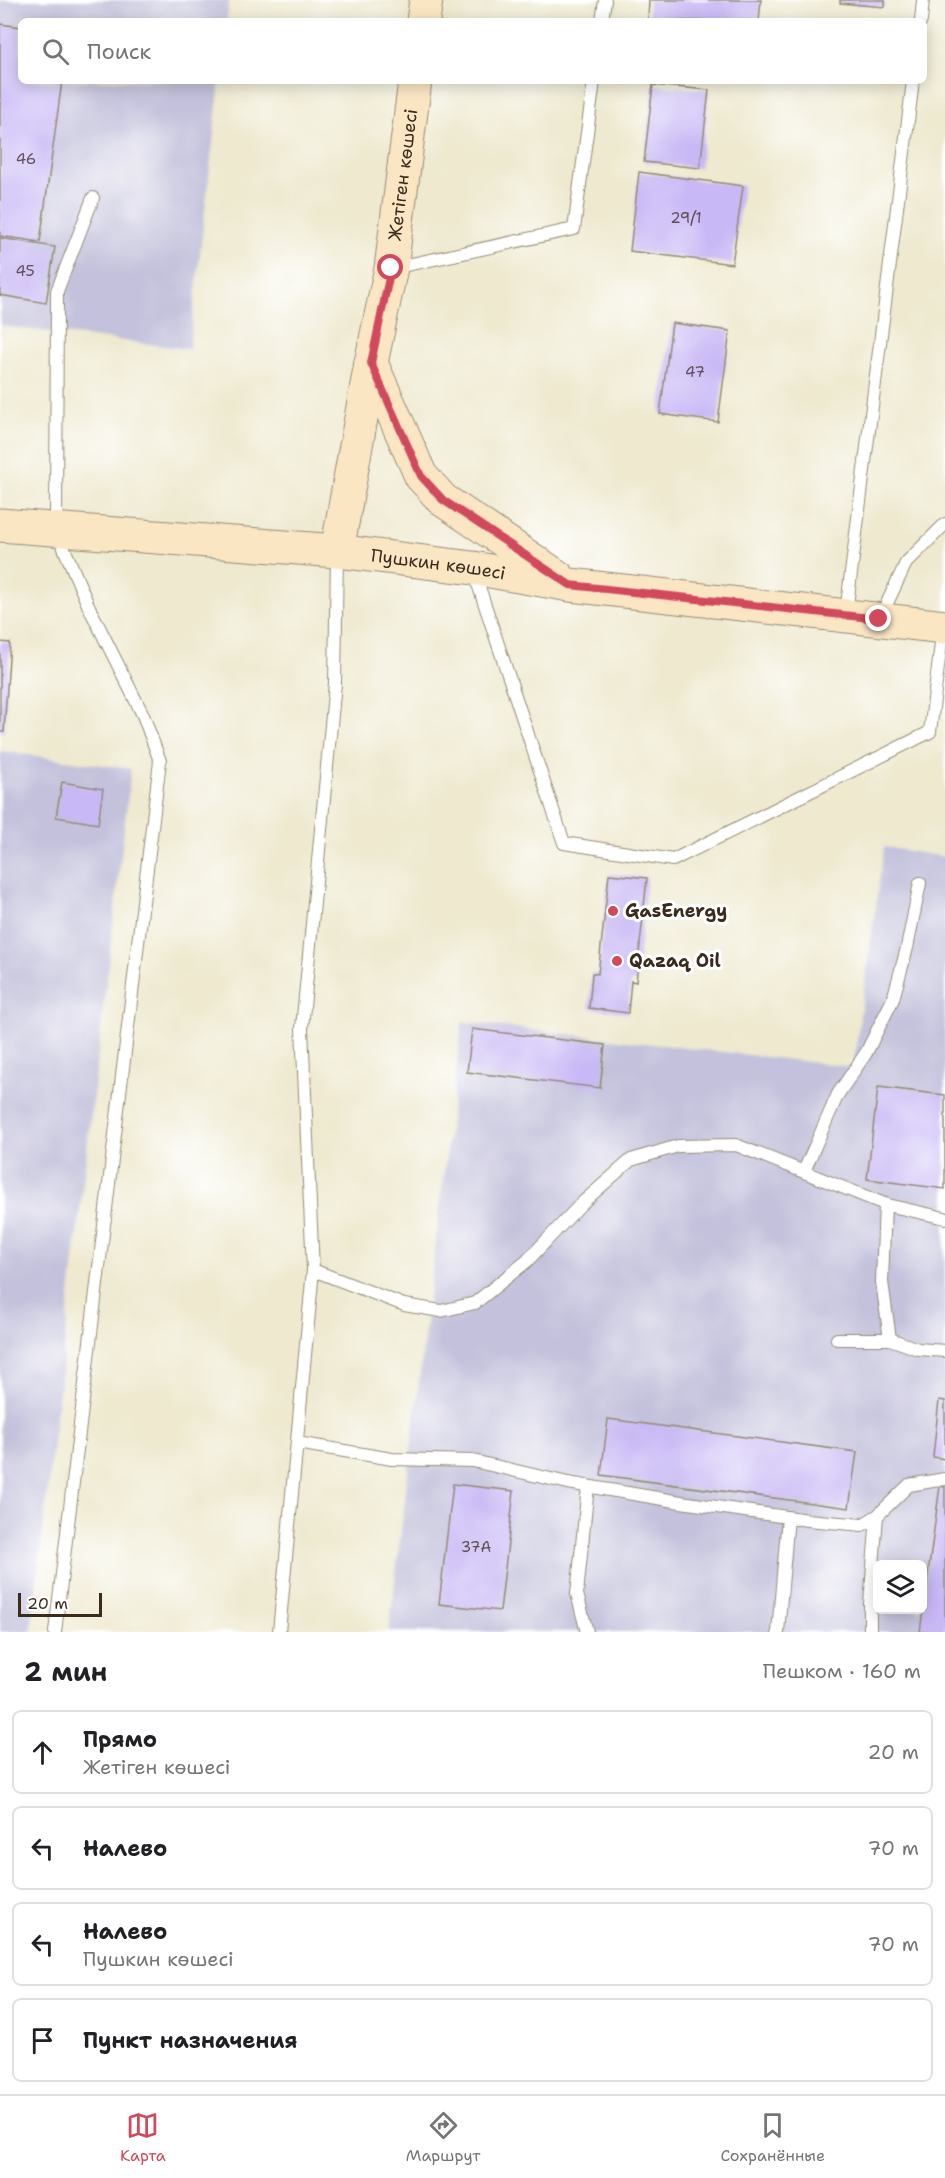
<!DOCTYPE html>
<html lang="ru">
<head>
<meta charset="utf-8">
<style>
  :root { --surface:#fff; --page:#f6f6f6; --text:#202124; --muted:#757577; --line:#e0e0e0; --accent:#d1495b }
  body { margin:0; font-family:"Shantell Sans",sans-serif; background:var(--page); color:var(--text) }
  .controls { position:absolute; right:18px; bottom:18px; display:grid; overflow:hidden; border-radius:9px; box-shadow:0 3px 15px #0003 }
  .controls button { width:54px; height:54px; display:grid; place-items:center; padding:0; border:0; border-bottom:2px solid var(--line); background:var(--surface); color:var(--text); font:30px sans-serif }
  .scale { position:absolute; left:18px; bottom:15px; width:84px; box-sizing:border-box; padding-left:6px; border:3px solid #3b2a1e; border-top:0; font-size:16px; line-height:21px; white-space:nowrap; color:#3b2a1e; -webkit-text-stroke:4px #fff; paint-order:stroke }
  .stop { position:absolute; width:18px; height:18px; margin:-14px; border:4px solid #d1495b; border-radius:50%; background:#fff }
  .stop.end { background:#d1495b; border-color:#fff; box-shadow:0 2px 6px #0008 }
  .list { margin:0; padding:0; list-style:none }
  h2 { display:flex; justify-content:space-between; align-items:center; height:78px; margin:0; padding:0 24px; font-size:26px }
  h2 small { font-size:20px; font-weight:400; color:var(--muted) }
  .list li { display:grid; grid-template-columns:39px 1fr auto; gap:18px; align-items:center; box-sizing:border-box; height:84px; margin:0 12px 12px; padding:0 12px; border:2px solid var(--line); border-radius:9px }
  .list b { display:block; font-size:22px; white-space:nowrap }
  .list p { margin:0; font-size:20px; white-space:nowrap; color:var(--muted) }
  .list em { font-size:20px; font-style:normal; color:var(--muted) }
  .icon { flex:none; width:33px; height:33px; fill:none; stroke:currentColor; stroke-width:2; stroke-linecap:round; stroke-linejoin:round }
  .map { position:relative; flex:none; width:945px; height:1632px; overflow:hidden }
  .search { position:absolute; background:var(--surface); box-shadow:0 3px 15px #0003; left:18px; right:18px; top:18px; height:66px; display:flex; align-items:center; gap:15px; box-sizing:border-box; padding:0 21px; border-radius:9px; color:var(--muted); font-size:22px }
  .sheet { height:462px; background:var(--surface) }
  nav { display:flex; justify-content:space-around; align-items:center; box-sizing:border-box; height:84px; border-top:2px solid var(--line); background:var(--surface); font-size:16px; color:var(--muted) }
  nav a { display:grid; justify-items:center; gap:3px }
  nav .on { color:var(--accent) }
  .map>svg:first-child { display:block }
  .industrial { fill:#c3c1db; fill-rule:evenodd }
  .building { fill:#c8b8f5 }
  .lines { fill:none; stroke-linecap:round; stroke-linejoin:round }
  .lane-casing { stroke:#948a76; stroke-width:14 }
  .secondary-casing { stroke:#948a76; stroke-width:35 }
  .lane { stroke:#fff; stroke-width:12 }
  .secondary { stroke:#fbe6c4; stroke-width:33 }
  .route { stroke:#d1495b; stroke-width:8 }
  .poi-dot { fill:#d1495b; stroke:#fff; stroke-width:2 }
  .labels { text-anchor:middle; dominant-baseline:central; stroke-width:6; stroke-linejoin:round; paint-order:stroke }
  .number-label { font-size:15px; fill:#5e4e54 }
  .street-label { font-size:18px; fill:#3b2a1e; stroke:#fff }
  .poi-label { font-size:18px; font-weight:bold; fill:#3b2a1e; stroke:#fff; text-anchor:start }
</style>
</head>
<body>
<div class="map">
<svg width="945" height="1632" viewBox="0 0 945 1632">
  <rect width="100%" height="100%" fill="#fff"/>
  <filter id="ink" filterUnits="userSpaceOnUse"><feTurbulence type="fractalNoise" baseFrequency=".0167" numOctaves="2"/><feDisplacementMap in="SourceGraphic" scale="12" xChannelSelector="R" yChannelSelector="G"/><feConvolveMatrix kernelMatrix="1 2 1 2 8 2 1 2 1" color-interpolation-filters="sRGB"/></filter>
  <filter id="wash" filterUnits="userSpaceOnUse"><feTurbulence type="fractalNoise" baseFrequency=".008" numOctaves="4" result="noise"/><feDisplacementMap in="SourceGraphic" scale="24" xChannelSelector="R" yChannelSelector="G"/><feGaussianBlur stdDeviation="1.35" result="paint"/><feColorMatrix in="noise" values="0 0 0 0 0 0 0 0 0 0 0 0 0 0 0 0 0 1.4 0 .05"/><feComposite in="paint" operator="in"/></filter>
  <g filter="url(#wash)">
    <rect width="100%" height="100%" fill="#eee9cf"/>
    <path class="industrial" d="M 0,0 L 229,0 L 227,21 L 21,21 L 21,81 L 220,81 L 189,349 L 0,326 Z
      M 0,751 L 131,769 L 31,1632 L 0,1632 Z
      M 884,847 L 945,857 L 945,1632 L 389,1632 L 462,1022 L 853,1067 ZM 878,1564 L 922,1564 L 922,1610 L 878,1610 Z"/>
    <g id="blocks">
      <path class="building" d="M 649,0 L 761,0 L 759,21 L 648,21 Z
        M 840,0 L 885,0 L 885,7 L 840,3 Z
        M 0,24 L 21,27 L 21,81 L 62,81 L 40,242 L 0,236 Z
        M 653,85 L 709,90 L 700,168 L 644,162 Z
        M 639,172 L 743,186 L 732,264 L 630,251 Z
        M 0,238 L 55,247 L 46,303 L 0,295 Z
        M 672,323 L 730,331 L 718,422 L 660,414 Z
        M 0,642 L 10,643 L 4,732 L 0,732 Z
        M 62,782 L 103,789 L 98,824 L 56,817 Z
        M 609,874 L 647,878 L 636,982 L 631,981 L 628,1013 L 589,1008 L 592,973 L 598,974 Z
        M 472,1029 L 605,1045 L 600,1088 L 467,1072 Z
        M 878,1087 L 945,1095 L 945,1189 L 867,1179 Z
        M 939,1400 L 945,1401 L 945,1459 L 933,1457 Z
        M 608,1419 L 857,1452 L 849,1508 L 601,1475 Z
        M 453,1484 L 514,1491 L 500,1611 L 439,1604 Z
        M 940,1486 L 945,1487 L 945,1632 L 920,1632 Z"/>
    </g>
  </g>
  <g filter="url(#ink)">
    <use href="#blocks" fill-opacity="0" stroke="#948a76" stroke-width="1.5"/>
    <g class="lines">
      <g class="lane-casing">
        <path id="lane" d="M 602,21 L 605,0
          M 921,21 L 923,0
          M 393,268 L 574,229 L 594,81
          M 474,572 L 564,843 L 673,860 L 930,732 L 943,627
          M 846,613 L 913,81
          M 880,618 L 906,563 L 945,524
          M 804,1171 L 838,1094 L 866,1053 L 893,999 L 907,948 L 920,883
          M 885,1204 L 882,1282 L 890,1339
          M 313,1270 L 404,1305 L 441,1311 L 475,1303 L 527,1261 L 581,1204 L 631,1160 L 678,1146 L 736,1145 L 887,1205 L 945,1218
          M 837,1339 L 890,1339 L 918,1349 L 945,1351
          M 297,1443 L 392,1459 L 473,1461 L 568,1483 L 681,1502 L 808,1520 L 862,1525 L 877,1516 L 909,1485 L 945,1479
          M 55,1632 L 160,761 L 143,715 L 88,605 L 56,529 L 57,291 L 93,198
          M 279,1632 L 313,1270 L 302,1028 L 335,683 L 337,553
          M 587,1632 L 577,1594 L 588,1486
          M 778,1632 L 788,1517
          M 870,1632 L 870,1604 L 877,1516"/>
      </g>
      <g class="secondary-casing">
        <g id="secondary">
          <path d="M 423,21 L 426,0"/>
          <path d="M 371,363 L 421,476 L 443,500 L 558,577"/>
          <path id="s1" d="M 0,525 L 337,551 L 473,568 L 570,585 L 945,627"/>
          <path id="s2" d="M 337,551 L 371,363 L 391,268 L 415,81"/>
        </g>
      </g>
      <use href="#lane" class="lane"/>
      <use href="#secondary" class="secondary"/>
    </g>
  </g>
  <g class="lines" filter="url(#ink)">
    <path class="route" d="M 391,268 L 371,363 L 421,476 L 443,500 L 570,585 L 879,619"/>
  </g>
  <g class="poi-dot">
    <circle cx="613" cy="911" r="6"/>
    <circle cx="617" cy="961" r="6"/>
  </g>
  <g class="labels">
    <g class="number-label">
      <text x="26" y="159">46</text>
      <text x="686" y="218">29/1</text>
      <text x="25" y="271">45</text>
      <text x="695" y="372">47</text>
      <text x="476" y="1547">37А</text>
    </g>
    <g class="street-label">
      <text stroke="none"><textPath href="#s2" startOffset="382">Жетіген көшесі</textPath></text>
      <text stroke="none"><textPath href="#s1" startOffset="440">Пушкин көшесі</textPath></text>
    </g>
    <g class="poi-label">
      <text x="625" y="911">GasEnergy</text>
      <text x="629" y="961">Qazaq Oil</text>
    </g>
  </g>
</svg>
<div class="controls">
<button><svg class="icon" aria-label="layers" viewBox="0 0 24 24"><path d="M12 4l9 5-9 5-9-5zM3 14l9 5 9-5"/></svg></button>
</div>
<div class="scale">20 m</div>
<div class="stop" style="left:391px;top:268px"></div>
<div class="stop end" style="left:879px;top:619px"></div>
<div class="search"><svg class="icon" aria-label="search" viewBox="0 0 24 24"><circle cx="10" cy="10" r="6"/><path d="M15 15l6 6"/></svg>Поиск</div>
</div>
<section class="sheet">
<h2>2 мин<small>Пешком · 160 m</small></h2>
<ul class="list">
<li><svg class="icon" aria-label="ahead" viewBox="0 0 24 24"><path d="M12 20V5M6 11l6-6 6 6"/></svg><div><b>Прямо</b><p>Жетіген көшесі</p></div><em>20 m</em></li>
<li><svg class="icon" aria-label="left" viewBox="0 0 24 24"><path d="M17 20v-9H6M10 6l-5 5 5 5"/></svg><div><b>Налево</b></div><em>70 m</em></li>
<li><svg class="icon" aria-label="left" viewBox="0 0 24 24"><path d="M17 20v-9H6M10 6l-5 5 5 5"/></svg><div><b>Налево</b><p>Пушкин көшесі</p></div><em>70 m</em></li>
<li><svg class="icon" aria-label="arrive" viewBox="0 0 24 24"><path d="M6 21V4h12l-3 4 3 4H6"/></svg><div><b>Пункт назначения</b></div></li>
</ul>
</section>
<nav>
<a class="on"><svg class="icon" aria-label="map" viewBox="0 0 24 24"><path d="M3 6l6-2 6 2 6-2v14l-6 2-6-2-6 2zM9 4v14M15 6v14"/></svg>Карта</a>
<a><svg class="icon" aria-label="directions" viewBox="0 0 24 24"><path d="M12 3l9 9-9 9-9-9zM9 14v-3h6M13 9l2 2-2 2"/></svg>Маршрут</a>
<a><svg class="icon" aria-label="saved" viewBox="0 0 24 24"><path d="M7 4h10v16l-5-4-5 4z"/></svg>Сохранённые</a>
</nav>
</body>
</html>
